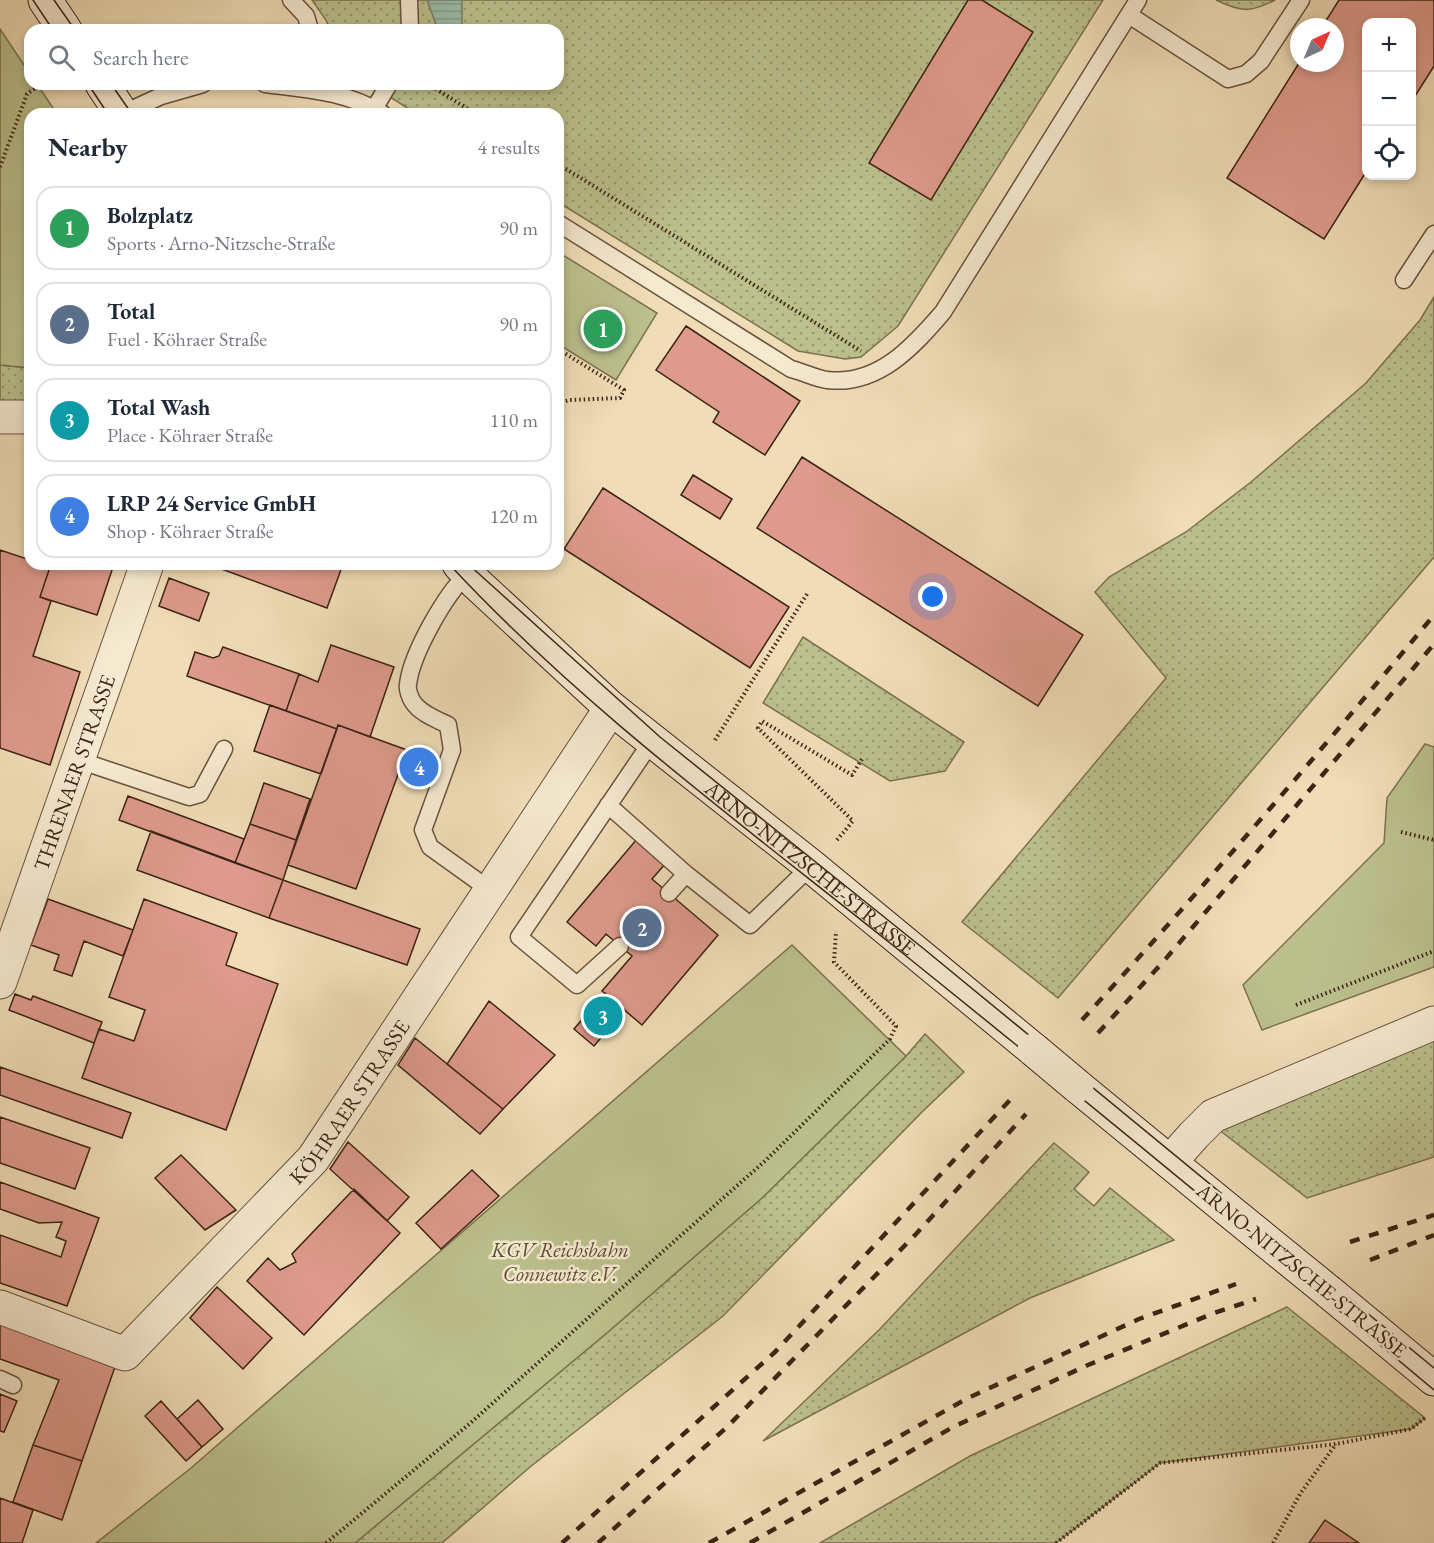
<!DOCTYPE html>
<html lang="en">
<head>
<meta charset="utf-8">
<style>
  :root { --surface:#fff; --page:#f6f6f7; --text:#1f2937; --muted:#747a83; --line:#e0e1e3; --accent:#1a73e8 }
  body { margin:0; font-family:"EB Garamond",serif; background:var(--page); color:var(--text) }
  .controls { position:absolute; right:18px; top:18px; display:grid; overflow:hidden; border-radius:12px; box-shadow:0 3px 9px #0003 }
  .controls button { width:54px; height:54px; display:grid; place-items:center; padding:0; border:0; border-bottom:2px solid var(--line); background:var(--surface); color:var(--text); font:30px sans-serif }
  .compass { position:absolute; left:1290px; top:18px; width:54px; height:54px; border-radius:50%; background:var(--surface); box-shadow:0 3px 9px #0003; rotate:44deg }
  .you { position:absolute; left:933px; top:597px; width:21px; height:21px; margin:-15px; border:4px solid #fff; border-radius:50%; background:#1a73e8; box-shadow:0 0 0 9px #1a73e833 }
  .badge { display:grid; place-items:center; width:39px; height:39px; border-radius:50%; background:var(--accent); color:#fff; font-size:20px; font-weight:700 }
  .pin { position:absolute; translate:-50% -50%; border:3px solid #fff; box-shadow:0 2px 6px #0006 }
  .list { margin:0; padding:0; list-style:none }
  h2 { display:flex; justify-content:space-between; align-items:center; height:78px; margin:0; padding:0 24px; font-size:26px }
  h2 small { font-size:20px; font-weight:400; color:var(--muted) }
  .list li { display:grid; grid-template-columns:39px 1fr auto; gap:18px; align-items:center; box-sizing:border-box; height:84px; margin:0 12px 12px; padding:0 12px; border:2px solid var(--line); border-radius:18px }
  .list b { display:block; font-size:22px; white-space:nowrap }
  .list p { margin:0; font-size:20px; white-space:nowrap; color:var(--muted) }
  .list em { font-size:20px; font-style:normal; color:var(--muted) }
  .icon { flex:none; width:33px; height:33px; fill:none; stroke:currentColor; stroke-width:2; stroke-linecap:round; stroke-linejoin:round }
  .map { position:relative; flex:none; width:1434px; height:1543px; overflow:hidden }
  .search { position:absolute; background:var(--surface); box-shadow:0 3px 9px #0003; left:24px; top:24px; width:540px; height:66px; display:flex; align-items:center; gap:15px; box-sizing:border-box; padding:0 21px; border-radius:18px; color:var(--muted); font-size:22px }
  .panel { position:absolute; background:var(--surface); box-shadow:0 3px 9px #0003; left:24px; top:108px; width:540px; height:462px; border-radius:18px }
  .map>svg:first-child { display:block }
  .grass { fill:url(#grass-dots); stroke:#7c7250; stroke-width:1.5 }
  .garden { fill:#bbc08d; stroke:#7c7250; stroke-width:1.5 }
  .water { fill:url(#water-rules); stroke:#757f6e; stroke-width:1.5 }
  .building { fill:#de9a8c; stroke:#3c2314; stroke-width:1.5 }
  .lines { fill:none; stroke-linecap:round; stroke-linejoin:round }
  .lane-casing { stroke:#69523d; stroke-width:19 }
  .street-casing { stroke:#69523d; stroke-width:35 }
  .secondary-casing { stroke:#3c2314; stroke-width:35 }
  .path { stroke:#3c2314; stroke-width:4; stroke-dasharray:1.5 3; stroke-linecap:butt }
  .lane { stroke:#f5e9d0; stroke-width:16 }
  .street { stroke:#f5e9d0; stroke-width:33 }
  .secondary { stroke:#f5e9d0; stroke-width:33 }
  .tram { stroke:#3c2314; stroke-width:1.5 }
  .rail { stroke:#3c2314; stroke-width:4.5; stroke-dasharray:10 10; stroke-linecap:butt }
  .secondary-bridge-casing { stroke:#3c2314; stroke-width:35; stroke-linecap:butt }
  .secondary-bridge { stroke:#f5e9d0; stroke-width:33 }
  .labels { text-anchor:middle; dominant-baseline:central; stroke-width:5; stroke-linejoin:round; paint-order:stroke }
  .street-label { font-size:21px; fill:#3c2314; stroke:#f5e9d0 }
  .park-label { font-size:21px; font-style:italic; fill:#5c4a32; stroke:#f5e9d0 }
</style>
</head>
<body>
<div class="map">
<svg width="1434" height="1543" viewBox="0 0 1434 1543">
  <defs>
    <pattern id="grass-dots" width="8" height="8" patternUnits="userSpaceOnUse" patternTransform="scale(1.5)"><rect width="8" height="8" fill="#bbc08d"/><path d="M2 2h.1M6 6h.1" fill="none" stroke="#999c72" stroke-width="1.8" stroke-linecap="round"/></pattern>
    <pattern id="water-rules" width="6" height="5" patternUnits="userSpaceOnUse" patternTransform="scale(1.5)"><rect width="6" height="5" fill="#9bbdaa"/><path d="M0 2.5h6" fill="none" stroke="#86a291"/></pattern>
  </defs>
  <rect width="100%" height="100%" fill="#f0ddb7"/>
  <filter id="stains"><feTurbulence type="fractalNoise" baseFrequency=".00333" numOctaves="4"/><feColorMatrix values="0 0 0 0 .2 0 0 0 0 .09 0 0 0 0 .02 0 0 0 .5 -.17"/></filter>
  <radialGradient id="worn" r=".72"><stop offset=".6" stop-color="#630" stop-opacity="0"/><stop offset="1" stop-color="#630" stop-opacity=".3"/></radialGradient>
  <path class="grass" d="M 312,0 L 1103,0 L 898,326 L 861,357 L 845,359 L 798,351 L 558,202 L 558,114 L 417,114 L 369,84 L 558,84 L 558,30 L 330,30 L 326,20 Z
    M 1216,0 L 1275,0 C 1250,13 1241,12 1216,0 Z
    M 1434,297 L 1434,557 L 1058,998 L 962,922 L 1166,678 L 1095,592 L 1109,577 L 1186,532 L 1251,482 L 1366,383 L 1420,320 Z
    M 0,365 L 30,368 L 30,405 L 0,405 Z
    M 803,637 L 964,742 L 945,771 L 890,781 L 763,703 Z
    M 925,1034 L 964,1072 L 922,1112 L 723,1316 L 530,1467 L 442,1543 L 355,1543 L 608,1332 L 762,1198 L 906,1056 Z
    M 1434,1037 L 1434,1157 L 1307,1198 L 1218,1129 Z
    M 1054,1143 L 1089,1172 L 1074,1189 L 1094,1206 L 1110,1188 L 1174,1240 L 1030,1298 L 763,1441 L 880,1329 Z
    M 1287,1307 L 1425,1418 L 1411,1429 L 1160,1463 L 1056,1543 L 820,1543 L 970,1456 Z"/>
  <path class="garden" d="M 0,29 L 30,74 L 30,84 L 37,84 L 57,114 L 30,114 L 30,368 L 0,365 Z
    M 558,252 L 657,313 L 616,380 L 558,344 Z
    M 1425,744 L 1434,747 L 1434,967 L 1262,1030 L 1243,985 L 1384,843 L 1387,798 Z
    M 792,945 L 906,1056 L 762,1198 L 608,1332 L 355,1543 L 96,1543 L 191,1468 Z"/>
  <path class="water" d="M 427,0 L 462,0 L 462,30 L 438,30 Z"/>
  <path class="building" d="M 968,0 L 982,0 L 1033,32 L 931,200 L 869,163 Z
    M 1339,0 L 1434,0 L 1434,66 L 1412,101 L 1412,22 L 1366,22 L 1366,172 L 1324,239 L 1227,178 L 1299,63 L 1335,63 L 1335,27 L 1322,27 Z
    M 686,326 L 800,401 L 765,455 L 713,422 L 719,412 L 656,370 Z
    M 802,457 L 1083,635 L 1038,706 L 757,528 Z
    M 693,475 L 732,499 L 720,519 L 681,495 Z
    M 603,488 L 789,607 L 750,668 L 564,549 Z
    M 0,550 L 30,560 L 30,564 L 41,564 L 50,567 L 40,597 L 51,601 L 33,656 L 80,672 L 50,765 L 0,748 Z
    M 51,564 L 114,564 L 97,615 L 40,597 Z
    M 208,564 L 343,564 L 327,608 Z
    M 169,578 L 209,593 L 199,621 L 159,606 Z
    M 331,645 L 394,667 L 370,737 L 338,725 L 337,729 L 286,711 L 299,674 L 318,682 Z
    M 223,647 L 299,674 L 286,711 L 187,676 L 195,652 L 213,658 L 219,656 Z
    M 270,705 L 337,729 L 321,774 L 254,751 Z
    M 338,725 L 407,750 L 356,889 L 288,865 Z
    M 264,783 L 310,799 L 296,840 L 250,824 Z
    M 128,796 L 244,839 L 235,863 L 119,820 Z
    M 250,824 L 296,840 L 283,880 L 235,863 Z
    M 151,831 L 283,880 L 269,918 L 137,870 Z
    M 637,839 L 666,863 L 652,879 L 718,935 L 642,1025 L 602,991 L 632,956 L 606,934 L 596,946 L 567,922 Z
    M 283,880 L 420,929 L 407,965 L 269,918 Z
    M 48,899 L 133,930 L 123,956 L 84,941 L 72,976 L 54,970 L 59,955 L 31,945 Z
    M 144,899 L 237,933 L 226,965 L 278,984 L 226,1130 L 82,1078 L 99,1029 L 134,1041 L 145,1010 L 109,997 Z
    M 605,993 L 625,1010 L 594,1046 L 574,1029 Z
    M 15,994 L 31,1000 L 33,996 L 102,1022 L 94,1043 L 9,1010 Z
    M 489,1001 L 555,1055 L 503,1109 L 447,1064 Z
    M 415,1038 L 503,1109 L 480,1134 L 398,1065 Z
    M 0,1067 L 131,1113 L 122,1138 L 0,1095 Z
    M 0,1117 L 90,1148 L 75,1189 L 0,1163 Z
    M 348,1142 L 409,1197 L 387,1221 L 330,1169 Z
    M 181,1155 L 236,1210 L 205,1230 L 155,1178 Z
    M 472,1170 L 499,1196 L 441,1249 L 416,1223 Z
    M 0,1182 L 99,1218 L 67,1306 L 0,1283 L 0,1235 L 61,1257 L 66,1241 L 56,1237 L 62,1222 L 39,1223 L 0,1209 Z
    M 354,1189 L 400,1233 L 304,1335 L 247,1281 L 268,1258 L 280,1270 L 296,1262 L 292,1254 Z
    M 217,1287 L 272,1338 L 243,1369 L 190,1318 Z
    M 0,1321 L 116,1364 L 82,1461 L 33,1445 L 59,1380 L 0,1359 Z
    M 0,1394 L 17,1401 L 4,1432 L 0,1431 Z
    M 198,1400 L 223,1429 L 202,1447 L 177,1419 Z
    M 161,1401 L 202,1447 L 186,1461 L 145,1416 Z
    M 33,1445 L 82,1461 L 62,1520 L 13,1502 Z
    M 0,1498 L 33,1510 L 22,1543 L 0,1543 Z
    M 1325,1520 L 1359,1543 L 1309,1543 Z"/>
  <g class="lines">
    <g class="lane-casing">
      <path id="lane" d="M 291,0 L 306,16 L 310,30
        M 409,0 L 410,30
        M 1129,15 L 1228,79 L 1246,74 L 1261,61 L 1301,0
        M 265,84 C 306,89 346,91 383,114
        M 374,109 L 389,84
        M 122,114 L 161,96 L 203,84
        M 558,223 L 791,369 C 803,372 815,378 827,380 C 878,386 913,347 943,312 L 1138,0
        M 1404,280 L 1434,234
        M 468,573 C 445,595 412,653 408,684 C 407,689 410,698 413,702 C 420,713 436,719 448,725 L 452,750 L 423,830 L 430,847 L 490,890
        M 78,760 L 189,797 L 200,794 L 224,749
        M 608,805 L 686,874 L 750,925 L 811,866
        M 669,893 L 686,874
        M 620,946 L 577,985 L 519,937 L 652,741
        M 0,1379 L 13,1385"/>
    </g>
    <g class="street-casing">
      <g id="street">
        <path d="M 0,417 L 30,417"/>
        <path id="s1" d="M 0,982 L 147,564"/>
        <path d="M 1170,1162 L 1194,1135 L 1213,1116 L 1434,1023"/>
        <path id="s2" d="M 0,1307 L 125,1354 L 313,1159 L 611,708"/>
      </g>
    </g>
    <g class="secondary-casing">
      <g id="secondary">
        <path d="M 45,0 L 65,30"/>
        <path d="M 102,84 L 122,114"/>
        <path id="s3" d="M 459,564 L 476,583 L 611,708 L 811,866 L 1034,1050"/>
        <path d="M 1077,1086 L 1227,1209"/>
        <path d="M 1329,1292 L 1434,1379"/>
      </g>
    </g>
    <path class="path" d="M 428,84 L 476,114
      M 558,164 L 861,351
      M 0,167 L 27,94 L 41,84
      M 558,349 L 624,390 L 620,398 L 570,400 L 558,403
      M 715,740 L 807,594
      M 1401,832 L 1434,840
      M 837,840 L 853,821 L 758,728 L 762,721 L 852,775 L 862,759
      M 1296,1005 L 1434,951
      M 326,1543 L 467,1426 L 642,1270 L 766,1160 L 890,1039 L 896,1026 L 834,962 L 836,931
      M 1056,1543 L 1160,1463 L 1336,1444 L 1411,1429 L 1425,1418
      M 1273,1543 L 1300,1494 L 1336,1444"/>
    <use href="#lane" class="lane"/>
    <use href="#street" class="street"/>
    <use href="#secondary" class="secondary"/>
    <path class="tram" d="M 33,0 L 53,30
      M 54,0 L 75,30
      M 88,84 L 108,114
      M 111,84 L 132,114
      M 449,564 C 581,706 739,822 890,943 C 1073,1090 1254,1239 1434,1390
      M 468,564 L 660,737 L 924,949 L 1434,1368"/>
    <path class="rail" d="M 1082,1020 C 1203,888 1320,752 1434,615
      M 1098,1033 L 1163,962 L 1434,644
      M 1350,1242 L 1434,1215
      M 1370,1260 L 1434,1235
      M 562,1543 L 775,1352 L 1010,1100
      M 598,1543 L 727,1427 L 916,1234 L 1026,1114
      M 709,1543 L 968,1398 L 1139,1319 L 1236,1284
      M 750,1543 L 953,1427 L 1088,1365 L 1214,1313 L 1256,1299"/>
    <g class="secondary-bridge-casing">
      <path id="secondary-bridge" d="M 1034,1050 L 1077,1086
        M 1227,1209 L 1329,1292"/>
    </g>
    <use href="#secondary-bridge" class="secondary-bridge"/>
  </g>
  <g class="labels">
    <g class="street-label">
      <text stroke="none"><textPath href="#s1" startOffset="222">THRENAER STRASSE</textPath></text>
      <text stroke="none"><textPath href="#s3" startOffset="465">ARNO-NITZSCHE-STRASSE</textPath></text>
      <text stroke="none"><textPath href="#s2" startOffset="472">KÖHRAER STRASSE</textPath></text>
      <text transform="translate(1302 1270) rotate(39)">ARNO-NITZSCHE-STRASSE</text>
    </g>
    <g class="park-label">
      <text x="560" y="1249">KGV Reichsbahn<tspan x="560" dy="24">Connewitz e.V.</tspan></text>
    </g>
  </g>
  <rect width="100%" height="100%" filter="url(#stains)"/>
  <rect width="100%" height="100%" fill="url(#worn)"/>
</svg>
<div class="controls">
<button>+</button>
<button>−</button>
<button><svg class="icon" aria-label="locate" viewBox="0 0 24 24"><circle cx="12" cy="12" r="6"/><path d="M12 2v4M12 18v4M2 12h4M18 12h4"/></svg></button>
</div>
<svg class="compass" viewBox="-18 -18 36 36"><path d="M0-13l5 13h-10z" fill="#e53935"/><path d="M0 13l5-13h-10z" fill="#747a83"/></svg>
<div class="you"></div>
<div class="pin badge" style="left:603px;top:329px;background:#2e9e5b">1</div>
<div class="pin badge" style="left:642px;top:928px;background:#5c6f8a">2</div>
<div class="pin badge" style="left:603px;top:1016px;background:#0f9aa8">3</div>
<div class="pin badge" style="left:419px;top:767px;background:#3f7fe0">4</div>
<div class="search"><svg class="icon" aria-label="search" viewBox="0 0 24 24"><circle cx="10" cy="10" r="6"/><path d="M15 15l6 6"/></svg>Search here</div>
<section class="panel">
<h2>Nearby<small>4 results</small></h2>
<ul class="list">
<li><span class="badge" style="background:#2e9e5b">1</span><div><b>Bolzplatz</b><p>Sports · Arno-Nitzsche-Straße</p></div><em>90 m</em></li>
<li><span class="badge" style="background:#5c6f8a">2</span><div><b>Total</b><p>Fuel · Köhraer Straße</p></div><em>90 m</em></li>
<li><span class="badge" style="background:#0f9aa8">3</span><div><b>Total Wash</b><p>Place · Köhraer Straße</p></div><em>110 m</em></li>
<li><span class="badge" style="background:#3f7fe0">4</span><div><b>LRP 24 Service GmbH</b><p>Shop · Köhraer Straße</p></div><em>120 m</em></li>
</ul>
</section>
</div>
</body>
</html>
